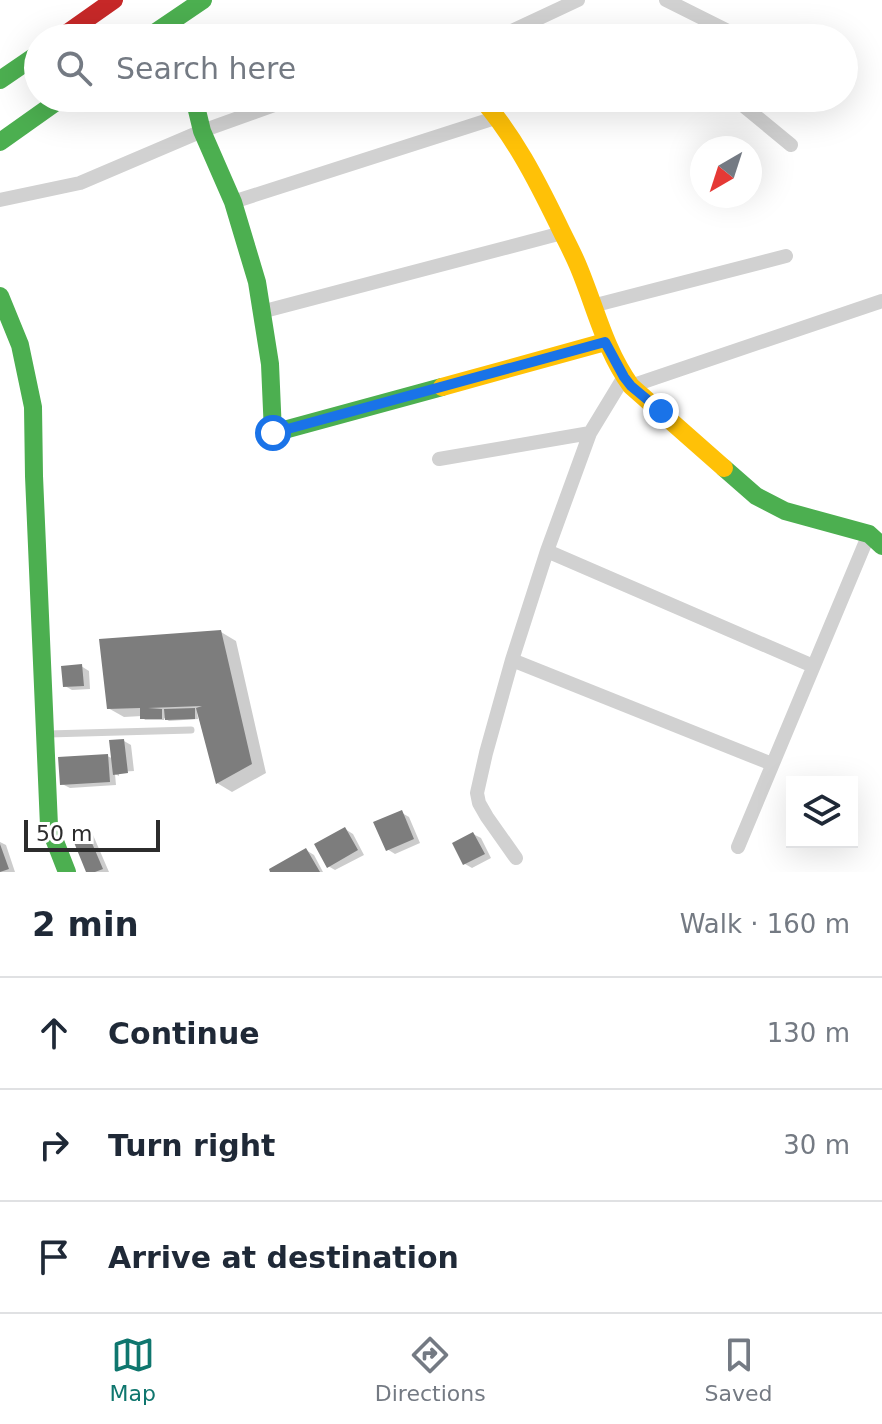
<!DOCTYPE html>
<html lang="en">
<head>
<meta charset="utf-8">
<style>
  :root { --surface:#fff; --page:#f6f6f7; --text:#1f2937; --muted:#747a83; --line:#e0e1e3; --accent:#0f766e }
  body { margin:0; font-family:"DejaVu Sans",sans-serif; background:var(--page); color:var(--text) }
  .controls { position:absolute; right:24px; bottom:24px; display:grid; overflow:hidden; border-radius:0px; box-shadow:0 8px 32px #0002 }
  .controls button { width:72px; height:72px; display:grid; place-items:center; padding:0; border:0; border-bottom:2px solid var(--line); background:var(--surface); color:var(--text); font:40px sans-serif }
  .compass { position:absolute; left:690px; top:136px; width:72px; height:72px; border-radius:50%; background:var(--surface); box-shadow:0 8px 32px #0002; rotate:219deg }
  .scale { position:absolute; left:24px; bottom:20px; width:136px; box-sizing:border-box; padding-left:8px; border:4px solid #2c2c2c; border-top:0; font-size:22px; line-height:28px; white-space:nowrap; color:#2c2c2c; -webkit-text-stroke:6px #fff; paint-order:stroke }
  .stop { position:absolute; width:24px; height:24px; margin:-18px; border:6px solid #1a73e8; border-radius:50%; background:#fff }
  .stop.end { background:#1a73e8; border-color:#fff; box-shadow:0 2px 8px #0008 }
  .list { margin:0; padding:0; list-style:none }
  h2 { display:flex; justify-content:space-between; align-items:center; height:104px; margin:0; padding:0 32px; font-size:34px }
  h2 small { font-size:26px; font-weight:400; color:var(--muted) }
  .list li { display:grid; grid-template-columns:52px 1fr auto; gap:24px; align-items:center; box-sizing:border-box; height:112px; padding:0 32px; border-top:2px solid var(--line) }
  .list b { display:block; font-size:30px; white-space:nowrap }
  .list em { font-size:26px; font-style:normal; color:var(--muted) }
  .icon { flex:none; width:44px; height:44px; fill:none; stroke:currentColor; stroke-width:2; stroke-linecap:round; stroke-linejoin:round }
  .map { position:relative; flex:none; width:882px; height:872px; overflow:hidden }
  .search { position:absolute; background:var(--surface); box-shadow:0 8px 32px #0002; left:24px; right:24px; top:24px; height:88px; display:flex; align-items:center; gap:20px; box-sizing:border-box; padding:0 28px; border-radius:44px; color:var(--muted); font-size:30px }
  .sheet { height:440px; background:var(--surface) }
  nav { display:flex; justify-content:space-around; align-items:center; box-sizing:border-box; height:112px; border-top:2px solid var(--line); background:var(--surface); font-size:22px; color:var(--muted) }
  nav a { display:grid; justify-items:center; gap:4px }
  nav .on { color:var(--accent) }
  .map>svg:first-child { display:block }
  .shadow { fill:#0003 }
  .building { fill:#7d7d7d }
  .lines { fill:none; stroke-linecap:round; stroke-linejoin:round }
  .lane { stroke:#d1d1d1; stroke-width:7 }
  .street { stroke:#d1d1d1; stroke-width:14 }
  .fast { stroke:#4caf50; stroke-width:18 }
  .slow { stroke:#ffc107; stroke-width:18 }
  .jam { stroke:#c62828; stroke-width:18 }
  .route { stroke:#1a73e8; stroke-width:10 }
</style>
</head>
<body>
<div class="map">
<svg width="882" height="872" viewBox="0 0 882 872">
  <rect width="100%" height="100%" fill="#fff"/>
  <path class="shadow" d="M 221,632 L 236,641 L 266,773 L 232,792 L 217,783 L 197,711 L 198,719 L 169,721 L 164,718 L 164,720 L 145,720 L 142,716 L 124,717 L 108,708 Z
    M 81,666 L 89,671 L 90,689 L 72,690 L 65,686 Z
    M 124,741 L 131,745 L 134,771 L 119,772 L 119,776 L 115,774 L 116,785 L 70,788 L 62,784 L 107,756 L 114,759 Z
    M 402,813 L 409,817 L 420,843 L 395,854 L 387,849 Z
    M 345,829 L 353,834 L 364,855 L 335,870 L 328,866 Z
    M 86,831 L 93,835 L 109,872 L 88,872 Z
    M 473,834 L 481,838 L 491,858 L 472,868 L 465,864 Z
    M 0,842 L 6,845 L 15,872 L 0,872 Z
    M 306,850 L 314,855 L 323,872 L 273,872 Z"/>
  <path class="building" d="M 221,630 L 252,764 L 216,784 L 196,708 L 202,706 L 148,708 L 162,709 L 162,719 L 140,719 L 140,708 L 107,709 L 99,639 Z
    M 82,664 L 84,686 L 63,687 L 61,666 Z
    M 195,708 L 195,719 L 165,720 L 164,709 Z
    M 124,739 L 128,773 L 113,775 L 109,740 Z
    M 108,754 L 110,782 L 60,785 L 58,757 Z
    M 402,810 L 414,839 L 386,851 L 373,822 Z
    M 345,827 L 358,850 L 327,868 L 314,844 Z
    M 86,829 L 103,869 L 95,872 L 86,872 L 71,835 Z
    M 473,832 L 485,854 L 463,865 L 452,843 Z
    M 0,844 L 9,869 L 0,872 Z
    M 306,848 L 320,872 L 270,872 L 269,869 Z"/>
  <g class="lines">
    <path class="lane" d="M 48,734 L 191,730"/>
    <path class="street" d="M 666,0 L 742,38
      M 497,38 L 578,0
      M 734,98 L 791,145
      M 0,200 L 80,183 L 202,131 L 294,98
      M 233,202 L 498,117
      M 592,306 L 786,256
      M 261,312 L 562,233
      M 631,386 L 882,301
      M 439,459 L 590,433
      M 547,551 L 813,666
      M 512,660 L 772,764
      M 738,847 L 869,534
      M 516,858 L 487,817 L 479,803 L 477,793 L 486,753 L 512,660 L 547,551 L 590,433 L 624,377"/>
    <path class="fast" d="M 147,38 L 203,0
      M 0,80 L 38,54
      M 194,98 L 202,131 L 233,202 L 257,282 L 270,364 L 273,433 L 442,387
      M 0,142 L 62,98
      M 0,296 L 20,345 L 33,407 L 34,476 L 49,826 L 67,872
      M 724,468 L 756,496 L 785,511 L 869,534 L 882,546"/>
    <path class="slow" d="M 481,98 C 514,136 536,179 558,224 C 565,239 573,253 579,268 C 596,309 605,350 631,386 L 724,468
      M 442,387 L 605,342"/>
    <path class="jam" d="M 60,38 L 114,0"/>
  </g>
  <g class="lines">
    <path class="route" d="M 273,433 L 605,342 L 624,377 L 631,386 L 661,411"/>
  </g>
</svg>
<div class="controls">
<button><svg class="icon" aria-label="layers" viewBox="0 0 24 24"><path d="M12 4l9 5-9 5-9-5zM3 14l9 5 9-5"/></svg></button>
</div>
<svg class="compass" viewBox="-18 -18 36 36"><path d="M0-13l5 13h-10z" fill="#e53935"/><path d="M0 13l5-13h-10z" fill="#747a83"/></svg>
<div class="scale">50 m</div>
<div class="stop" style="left:273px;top:433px"></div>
<div class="stop end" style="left:661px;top:411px"></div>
<div class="search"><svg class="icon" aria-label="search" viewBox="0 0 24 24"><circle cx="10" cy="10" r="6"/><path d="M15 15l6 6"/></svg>Search here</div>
</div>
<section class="sheet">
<h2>2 min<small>Walk · 160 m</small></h2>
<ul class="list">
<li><svg class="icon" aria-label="ahead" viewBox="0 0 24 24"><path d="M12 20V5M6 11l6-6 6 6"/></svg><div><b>Continue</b></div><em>130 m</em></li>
<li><svg class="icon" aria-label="right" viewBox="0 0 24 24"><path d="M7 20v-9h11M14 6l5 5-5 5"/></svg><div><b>Turn right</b></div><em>30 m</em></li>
<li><svg class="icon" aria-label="arrive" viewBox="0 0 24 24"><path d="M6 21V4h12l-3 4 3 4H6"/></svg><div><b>Arrive at destination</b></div></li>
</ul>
</section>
<nav>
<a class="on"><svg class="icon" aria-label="map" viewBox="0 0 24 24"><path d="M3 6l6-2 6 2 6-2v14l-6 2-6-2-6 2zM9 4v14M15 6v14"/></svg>Map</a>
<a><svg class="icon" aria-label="directions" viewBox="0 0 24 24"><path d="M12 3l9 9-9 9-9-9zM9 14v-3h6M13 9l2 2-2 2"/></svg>Directions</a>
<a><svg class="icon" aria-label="saved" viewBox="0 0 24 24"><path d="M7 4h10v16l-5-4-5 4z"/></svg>Saved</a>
</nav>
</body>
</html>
